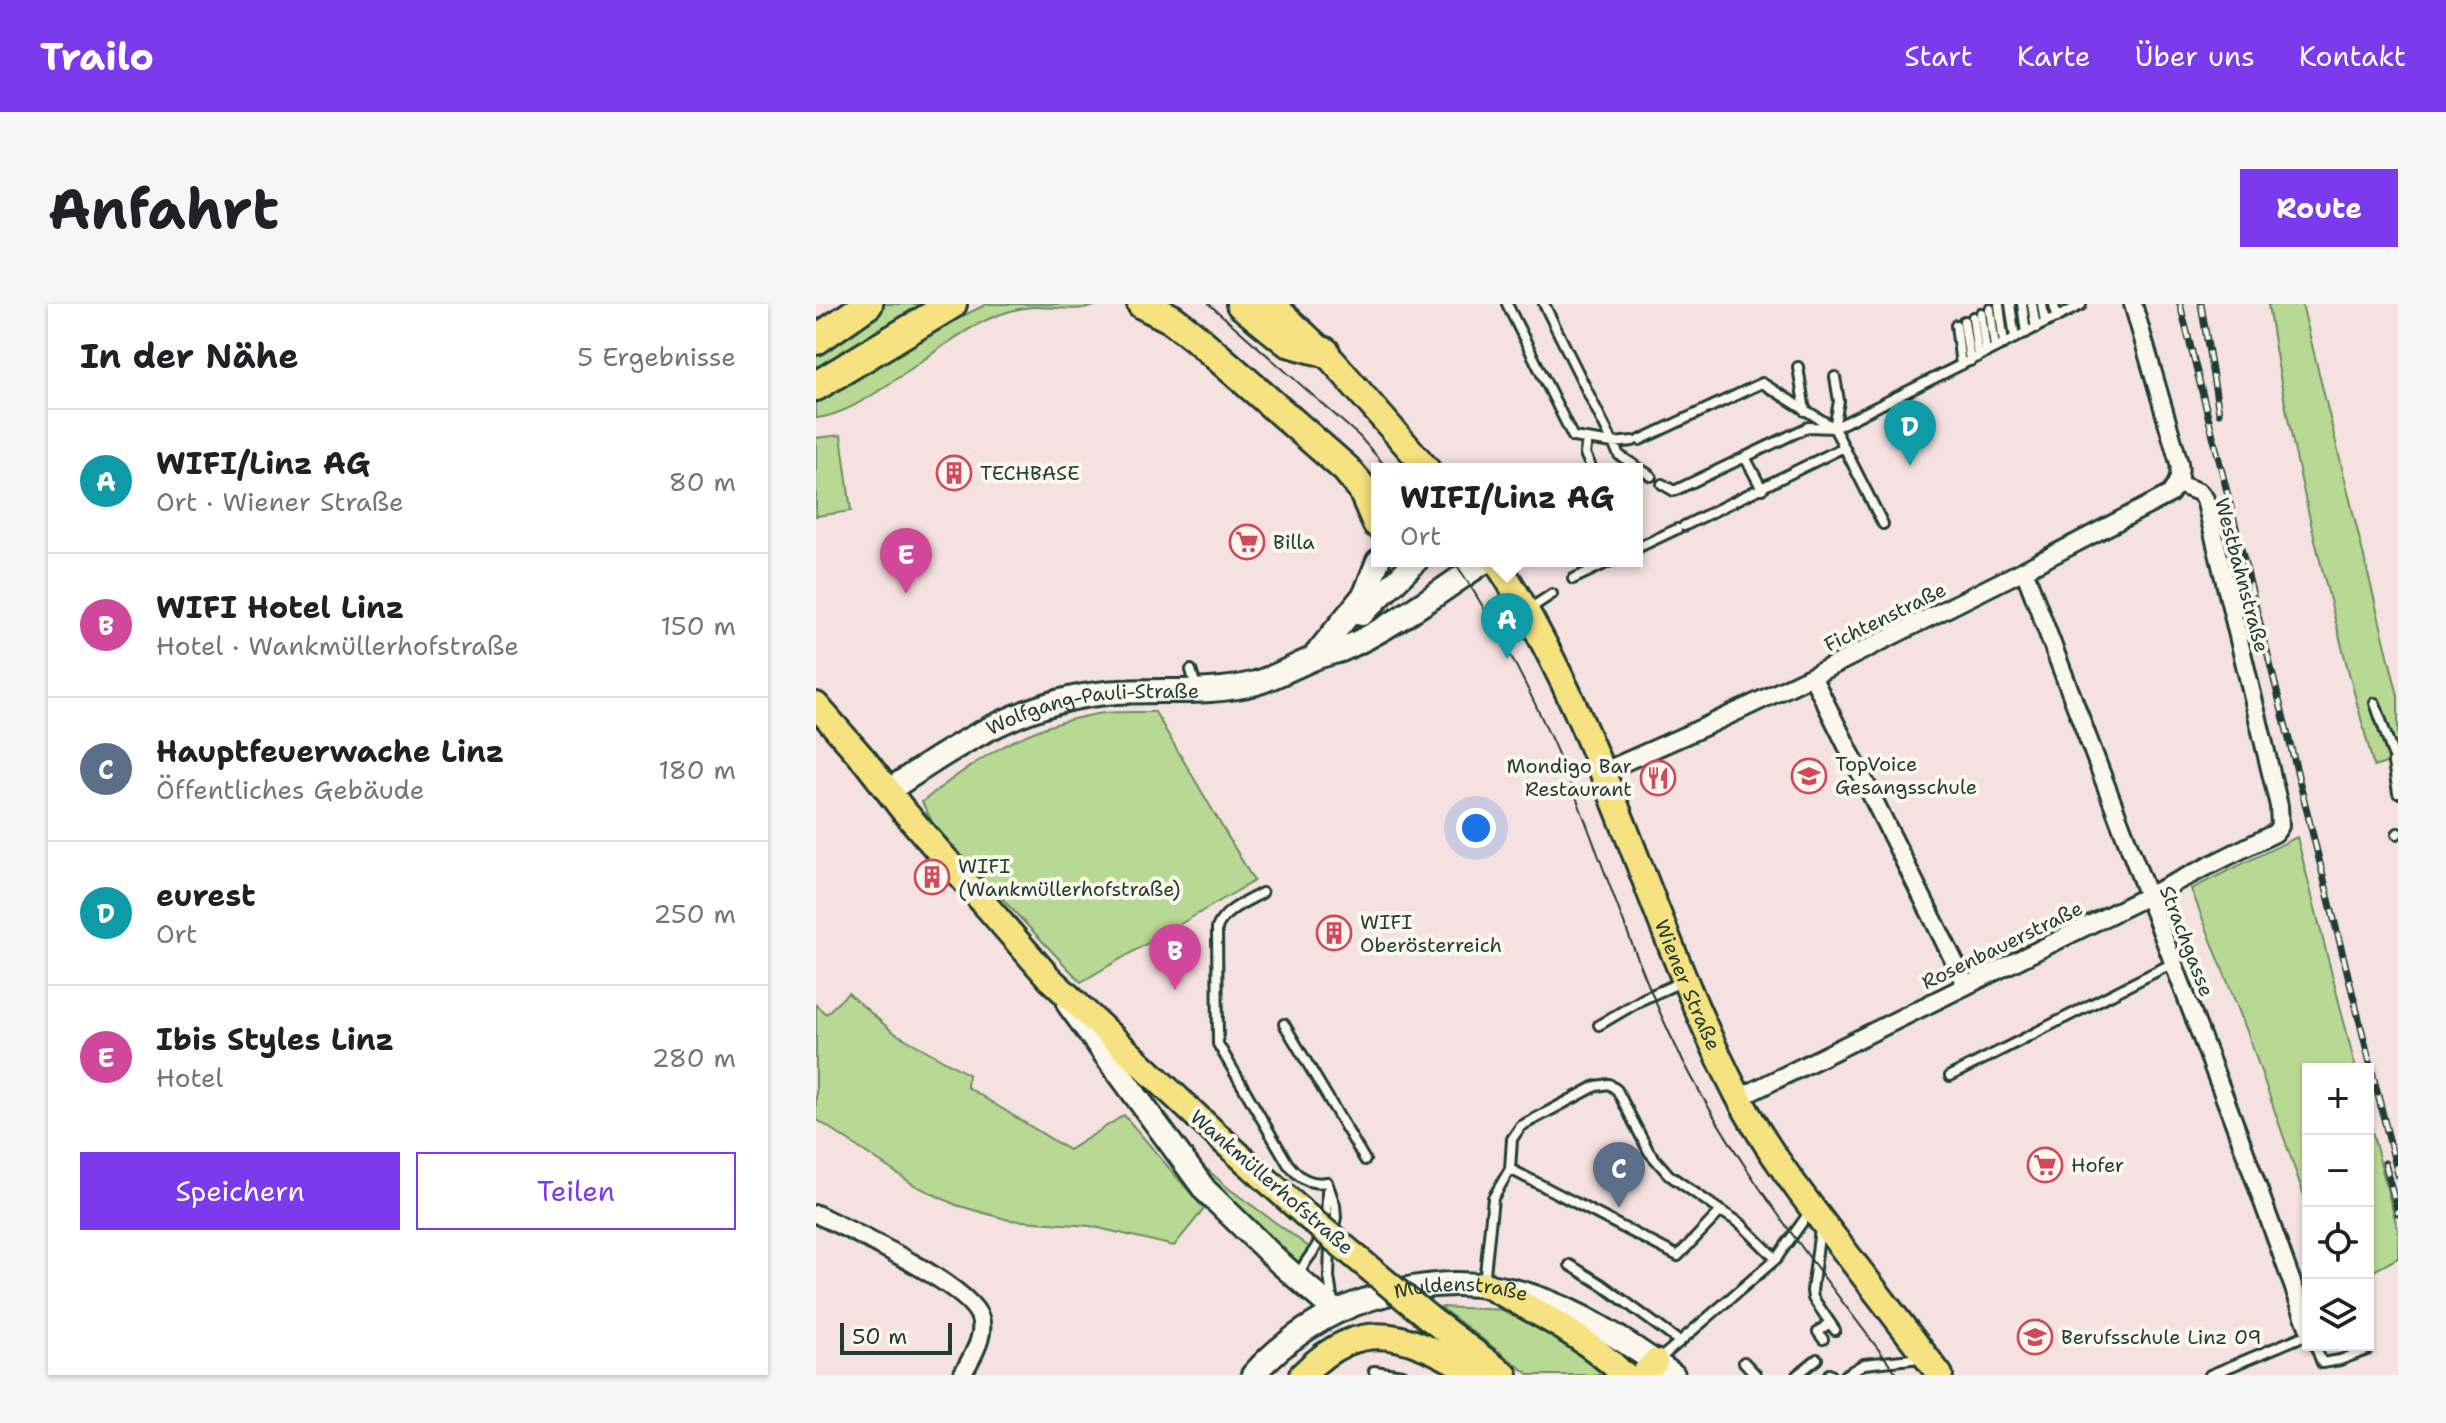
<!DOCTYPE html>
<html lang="de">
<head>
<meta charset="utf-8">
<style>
  :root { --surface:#fff; --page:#f6f6f6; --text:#202124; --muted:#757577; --line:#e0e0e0; --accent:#7c3aed }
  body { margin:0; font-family:"Shantell Sans",sans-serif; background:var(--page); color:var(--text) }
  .controls { position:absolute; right:24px; bottom:24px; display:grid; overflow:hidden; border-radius:0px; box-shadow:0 2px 6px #0004 }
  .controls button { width:72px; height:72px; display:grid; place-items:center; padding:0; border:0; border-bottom:2px solid var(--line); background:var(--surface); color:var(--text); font:40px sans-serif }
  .scale { position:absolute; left:24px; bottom:20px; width:112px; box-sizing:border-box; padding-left:8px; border:4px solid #1f3d34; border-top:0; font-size:22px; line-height:28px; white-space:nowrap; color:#1f3d34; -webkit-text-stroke:6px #fbf7ec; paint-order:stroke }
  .you { position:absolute; left:660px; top:524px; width:28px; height:28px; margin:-20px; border:6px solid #fff; border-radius:50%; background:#1a73e8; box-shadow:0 0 0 12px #1a73e833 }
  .badge { display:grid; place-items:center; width:52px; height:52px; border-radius:50%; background:var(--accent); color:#fff; font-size:26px; font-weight:700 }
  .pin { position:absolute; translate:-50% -66px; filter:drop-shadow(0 2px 4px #0008) }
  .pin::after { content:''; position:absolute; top:42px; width:28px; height:24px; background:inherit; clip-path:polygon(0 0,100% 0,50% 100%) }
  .popup { position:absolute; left:555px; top:159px; width:272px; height:104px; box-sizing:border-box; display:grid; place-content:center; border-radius:0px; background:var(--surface); filter:drop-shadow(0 2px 6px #0005); font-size:26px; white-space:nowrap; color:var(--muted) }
  .popup b { font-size:30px; color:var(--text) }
  .popup::after { content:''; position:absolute; left:50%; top:100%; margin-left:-16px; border:16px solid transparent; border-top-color:var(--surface) }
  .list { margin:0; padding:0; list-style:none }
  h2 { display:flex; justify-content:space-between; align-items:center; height:104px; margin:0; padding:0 32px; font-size:34px }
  h2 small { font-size:26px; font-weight:400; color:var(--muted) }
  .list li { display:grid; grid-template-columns:52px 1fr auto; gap:24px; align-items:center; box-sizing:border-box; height:144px; padding:0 32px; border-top:2px solid var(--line) }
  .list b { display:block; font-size:30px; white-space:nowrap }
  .list p { margin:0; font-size:26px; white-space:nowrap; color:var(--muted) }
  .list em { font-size:26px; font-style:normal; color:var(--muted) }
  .actions { display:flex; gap:16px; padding:24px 32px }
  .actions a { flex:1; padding:18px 0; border:2px solid var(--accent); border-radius:0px; text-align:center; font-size:28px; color:var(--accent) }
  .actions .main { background:var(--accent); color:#fff }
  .icon { flex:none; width:44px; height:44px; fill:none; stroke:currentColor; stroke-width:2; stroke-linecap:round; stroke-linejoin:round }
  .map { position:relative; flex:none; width:1582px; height:1071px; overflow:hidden; border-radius:0px }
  header { display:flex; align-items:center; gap:48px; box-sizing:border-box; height:112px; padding:0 40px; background:var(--accent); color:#fff }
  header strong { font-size:38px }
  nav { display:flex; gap:44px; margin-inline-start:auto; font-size:28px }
  .intro { display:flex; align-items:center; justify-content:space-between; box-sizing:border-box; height:192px; padding:0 48px }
  h1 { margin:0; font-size:56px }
  .button { padding:20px 36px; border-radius:0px; background:var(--accent); color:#fff; font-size:28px; font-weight:700 }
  main { display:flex; gap:48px; padding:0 48px }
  aside { flex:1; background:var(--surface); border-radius:0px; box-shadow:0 2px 6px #0004 }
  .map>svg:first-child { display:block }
  .green { fill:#b7d993; stroke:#6b8b64; stroke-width:2 }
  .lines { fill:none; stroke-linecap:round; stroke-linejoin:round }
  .service-casing { stroke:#1f3d34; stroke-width:14 }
  .minor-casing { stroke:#1f3d34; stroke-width:22 }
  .secondary-casing { stroke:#1f3d34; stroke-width:28 }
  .primary-casing { stroke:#1f3d34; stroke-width:30 }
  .motorway-casing { stroke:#1f3d34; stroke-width:34 }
  .service { stroke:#fbf7ec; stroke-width:8 }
  .minor { stroke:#fbf7ec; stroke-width:16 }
  .secondary { stroke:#fbf7ec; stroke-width:22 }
  .primary { stroke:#f7e281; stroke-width:24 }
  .motorway { stroke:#f7e281; stroke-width:28 }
  .tram { stroke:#1f3d34; stroke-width:2 }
  .rail-casing { stroke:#1f3d34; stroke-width:7 }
  .rail { stroke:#fbf7ec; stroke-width:4; stroke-dasharray:12; stroke-linecap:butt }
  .primary-bridge-casing { stroke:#1f3d34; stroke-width:30; stroke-linecap:butt }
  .primary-bridge { stroke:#f7e281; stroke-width:24 }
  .labels { text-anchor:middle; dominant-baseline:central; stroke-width:8; stroke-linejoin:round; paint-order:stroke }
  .poi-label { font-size:20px; fill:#1f3d34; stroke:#fbf7ec; text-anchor:start }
  .street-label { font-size:20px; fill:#1f3d34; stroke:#fbf7ec }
</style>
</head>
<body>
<header>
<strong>Trailo</strong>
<nav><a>Start</a><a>Karte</a><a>Über uns</a><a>Kontakt</a></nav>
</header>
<div class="intro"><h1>Anfahrt</h1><a class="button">Route</a></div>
<main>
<aside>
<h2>In der Nähe<small>5 Ergebnisse</small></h2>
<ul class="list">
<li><span class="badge" style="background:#0f9aa8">A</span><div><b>WIFI/Linz AG</b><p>Ort · Wiener Straße</p></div><em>80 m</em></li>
<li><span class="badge" style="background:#d1479c">B</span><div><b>WIFI Hotel Linz</b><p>Hotel · Wankmüllerhofstraße</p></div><em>150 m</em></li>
<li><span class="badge" style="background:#5c6f8a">C</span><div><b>Hauptfeuerwache Linz</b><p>Öffentliches Gebäude</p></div><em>180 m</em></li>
<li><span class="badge" style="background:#0f9aa8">D</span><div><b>eurest</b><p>Ort</p></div><em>250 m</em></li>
<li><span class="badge" style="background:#d1479c">E</span><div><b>Ibis Styles Linz</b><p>Hotel</p></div><em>280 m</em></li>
</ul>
<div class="actions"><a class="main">Speichern</a><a>Teilen</a></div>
</aside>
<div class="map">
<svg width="1582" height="1071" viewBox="0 0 1582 1071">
  <rect width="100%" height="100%" fill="#f5e1df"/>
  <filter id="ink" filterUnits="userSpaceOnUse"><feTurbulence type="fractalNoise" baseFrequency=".0125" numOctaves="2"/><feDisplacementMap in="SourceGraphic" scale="16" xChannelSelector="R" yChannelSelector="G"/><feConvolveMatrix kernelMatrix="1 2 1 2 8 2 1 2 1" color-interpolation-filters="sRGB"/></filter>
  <g filter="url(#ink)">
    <path class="green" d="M 67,0 L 114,0 L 0,69 L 0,46 Z
      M 171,0 L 282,0 C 272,9 233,2 216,3 C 203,4 187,9 175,14 C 122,36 52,109 0,114 L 0,99 L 118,26 Z
      M 1452,0 L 1486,0 L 1582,392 L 1582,455 L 1558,463 C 1517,310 1475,157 1452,0 Z
      M 25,131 L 35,207 L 0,212 L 0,134 Z
      M 339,408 L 438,577 L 265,678 L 119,524 L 106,498 C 154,459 209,423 271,412 C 293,407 317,408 339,408 Z
      M 1481,533 L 1540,765 L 1492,765 L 1492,903 L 1432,730 L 1375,585 Z
      M 32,689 L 77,728 L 152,770 L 151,783 L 253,846 L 308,811 L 388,905 L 358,942 L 274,922 L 193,916 L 140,901 L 98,881 L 0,815 L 0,701 L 10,710 Z
      M 1552,812 L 1582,927 L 1582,954 L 1552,970 Z
      M 354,832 L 412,884 L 493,943 L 480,963 L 459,945 Z
      M 624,1003 L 690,1006 L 724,1017 L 796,1071 L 714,1071 Z"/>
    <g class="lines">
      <g class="service-casing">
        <path id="service" d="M 691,0 L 757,133 L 797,139 L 817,137
          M 728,0 L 803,151 L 835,172
          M 1194,0 L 1199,34
          M 1206,0 L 1210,29
          M 1216,0 L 1220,24
          M 1226,0 L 1229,19
          M 1238,0 L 1240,14
          M 1183,1 L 1188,40
          M 1174,5 L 1179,44
          M 1165,9 L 1170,49
          M 1157,13 L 1162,53
          M 1148,17 L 1154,57
          M 1140,21 L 1145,61
          M 982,63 L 989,107
          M 1018,124 L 1023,97 L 1019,73
          M 771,135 L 769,150 L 776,165
          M 824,136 L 946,79 L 1018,124 L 1028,143 L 868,222
          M 1028,143 L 1067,220
          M 929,153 L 946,185
          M 846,180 L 858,187 L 992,123 L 1018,124 L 1265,1
          M 821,244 L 861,225
          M 757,275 L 795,257
          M 712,306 L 736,290
          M 375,366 L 381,386
          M 1559,399 L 1582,465
          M 1577,459 L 1582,489
          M 1581,530 L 1582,529
          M 446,589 C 430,598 408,606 401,624 L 402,740 L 472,860 C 483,874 494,881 511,878
          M 468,720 L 549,856
          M 783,721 L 827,695 L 865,678
          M 1134,772 L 1357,659
          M 694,865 L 862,952 L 905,907 L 924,919 L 960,955
          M 511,878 L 519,901 L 520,913 L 514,942 L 513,973 L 517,999
          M 1004,925 L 996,987 L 997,994 L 1019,1026
          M 754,961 L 785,980 L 864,1038
          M 484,971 C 486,959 494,954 500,943 C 510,926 511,907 511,887
          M 668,979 L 677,894 L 694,865 L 696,835 L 705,822 L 780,782 L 793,780 L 801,786 L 833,848 L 853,871 L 905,907
          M 1007,1035 L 1002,1028 L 1013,1019
          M 1499,1041 L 1506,1059 L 1524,1056 L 1551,1046
          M 840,1058 L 960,955 L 995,906
          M 928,1058 L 940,1071
          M 558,1067 L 587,1071
          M 1013,1070 L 1015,1071
          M 981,1071 L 1001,1055
          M 1029,1071 L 1048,1060 L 1105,1054
          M 1394,1071 L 1492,1030"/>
      </g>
      <g class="minor-casing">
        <path id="minor" d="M 1208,266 L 1422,829 L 1492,1023
          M 996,372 L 1150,681
          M 786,468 L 888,423 L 996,372 L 1208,266 L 1354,190 C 1362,179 1365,172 1363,159 L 1317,0
          M 923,794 L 1459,529 L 1464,522 L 1463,502 L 1389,195 L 1383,188 L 1362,180
          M 0,910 C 33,926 154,981 164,1014 C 170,1032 155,1055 146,1071"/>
      </g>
      <g class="secondary-casing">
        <g id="secondary">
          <path d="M 546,310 L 600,257"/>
          <path d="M 499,352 L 549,290 L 562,257"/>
          <path id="s1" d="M 72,487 C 140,441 206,397 290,389 C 340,384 391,392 440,379 C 460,373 477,363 496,355 C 505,351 515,349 525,346 C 575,325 624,287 669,257"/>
          <path d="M 253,701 L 389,886 L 464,959 L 519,1007"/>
          <path id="s2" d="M 437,1071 C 468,1036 509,1009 553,995 C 676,955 758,1000 857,1071"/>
        </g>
      </g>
      <g class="primary-casing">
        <g id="primary">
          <path d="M 456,0 L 516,56 L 611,165"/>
          <path id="s3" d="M 680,257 C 788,422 832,618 922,792 C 950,845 988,894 1024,941 C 1058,985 1091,1028 1124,1071"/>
          <path d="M 0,401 L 49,457 L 87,506 L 233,674 L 404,834 L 492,913"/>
          <path d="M 668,980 C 717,1006 768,1031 808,1071"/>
          <path d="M 613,1014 L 689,1071"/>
          <path d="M 486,1071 C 549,1007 595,1033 662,1071"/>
          <path d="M 827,1071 L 839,1058"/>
        </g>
      </g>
      <g class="motorway-casing">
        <path id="motorway" d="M 326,0 L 356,15 L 379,33 L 530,165 L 546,184 L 561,219
          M 425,0 L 472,38 L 509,48
          M 0,36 L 52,0
          M 0,82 L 136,0"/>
      </g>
      <use href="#service" class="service"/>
      <use href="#minor" class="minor"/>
      <use href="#secondary" class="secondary"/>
      <use href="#primary" class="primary"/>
      <use href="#motorway" class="motorway"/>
      <path class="tram" d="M 393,0 L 543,132 L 572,165
        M 638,257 C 688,331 727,411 760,493 C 789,566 814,641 846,713 C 905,845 995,956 1082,1071"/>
      <g class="rail-casing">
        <path id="rail" d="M 1364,0 L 1582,871
          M 1385,0 L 1403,109
          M 1569,859 L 1582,910"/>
      </g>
      <use href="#rail" class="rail"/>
      <g class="primary-bridge-casing">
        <path id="primary-bridge" d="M 492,913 L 613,1014"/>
      </g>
      <use href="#primary-bridge" class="primary-bridge"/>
    </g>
  </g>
  <defs>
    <g id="building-ring" transform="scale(1.8)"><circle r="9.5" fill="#fbf7ec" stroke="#d1495b" stroke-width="1.5"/><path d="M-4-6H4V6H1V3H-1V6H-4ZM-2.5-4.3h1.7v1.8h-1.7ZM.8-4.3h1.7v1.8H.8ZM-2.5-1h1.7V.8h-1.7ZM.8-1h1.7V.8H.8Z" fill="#d1495b"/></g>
    <g id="supermarket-ring" transform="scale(1.8)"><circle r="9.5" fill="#fbf7ec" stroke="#d1495b" stroke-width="1.5"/><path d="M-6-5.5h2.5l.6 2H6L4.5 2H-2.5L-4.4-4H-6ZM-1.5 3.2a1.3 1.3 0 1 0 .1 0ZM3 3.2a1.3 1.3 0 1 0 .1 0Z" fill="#d1495b"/></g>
    <g id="school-ring" transform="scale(1.8)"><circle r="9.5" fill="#fbf7ec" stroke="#d1495b" stroke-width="1.5"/><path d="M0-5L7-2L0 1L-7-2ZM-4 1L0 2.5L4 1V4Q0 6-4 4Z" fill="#d1495b"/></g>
    <g id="restaurant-ring" transform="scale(1.8)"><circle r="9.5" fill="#fbf7ec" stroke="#d1495b" stroke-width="1.5"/><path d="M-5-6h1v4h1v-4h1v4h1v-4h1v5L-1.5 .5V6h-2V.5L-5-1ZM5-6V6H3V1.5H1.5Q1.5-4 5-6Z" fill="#d1495b"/></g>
  </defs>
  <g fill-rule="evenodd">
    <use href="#building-ring" x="138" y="169"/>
    <use href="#supermarket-ring" x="431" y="238"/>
    <use href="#school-ring" x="993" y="472"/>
    <use href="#restaurant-ring" x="842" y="474"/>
    <use href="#building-ring" x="116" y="573"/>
    <use href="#building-ring" x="518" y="629"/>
    <use href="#supermarket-ring" x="1229" y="861"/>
    <use href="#school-ring" x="1219" y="1033"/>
  </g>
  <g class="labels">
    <g class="poi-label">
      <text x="164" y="169">TECHBASE</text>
      <text x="457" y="238">Billa</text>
      <text x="1019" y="460">TopVoice<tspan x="1019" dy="23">Gesangsschule</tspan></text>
      <text x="816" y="462" text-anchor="end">Mondigo Bar<tspan x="816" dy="23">Restaurant</tspan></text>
      <text x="142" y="562">WIFI<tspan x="142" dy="23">(Wankmüllerhofstraße)</tspan></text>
      <text x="544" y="618">WIFI<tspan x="544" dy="23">Oberösterreich</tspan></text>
      <text x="1255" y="861">Hofer</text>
      <text x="1245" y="1033">Berufsschule Linz 09</text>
    </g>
    <g class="street-label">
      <text transform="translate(1426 271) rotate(75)">Westbahnstraße</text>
      <text transform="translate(1069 313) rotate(-26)">Fichtenstraße</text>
      <text stroke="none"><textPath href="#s1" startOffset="226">Wolfgang-Pauli-Straße</textPath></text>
      <text transform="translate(1371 637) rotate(69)">Strachgasse</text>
      <text transform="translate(1186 641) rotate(-26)">Rosenbauerstraße</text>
      <text stroke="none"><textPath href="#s3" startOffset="466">Wiener Straße</textPath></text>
      <text transform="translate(456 878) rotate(41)">Wankmüllerhofstraße</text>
      <text stroke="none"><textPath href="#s2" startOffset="234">Muldenstraße</textPath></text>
    </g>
  </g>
</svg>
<div class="controls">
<button>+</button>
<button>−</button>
<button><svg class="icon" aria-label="locate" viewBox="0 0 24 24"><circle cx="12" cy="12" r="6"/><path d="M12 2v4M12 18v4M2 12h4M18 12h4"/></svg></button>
<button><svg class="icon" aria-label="layers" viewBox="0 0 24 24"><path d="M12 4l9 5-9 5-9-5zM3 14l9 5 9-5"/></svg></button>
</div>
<div class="scale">50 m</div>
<div class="you"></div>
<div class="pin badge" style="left:691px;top:355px;background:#0f9aa8">A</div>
<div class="popup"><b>WIFI/Linz AG</b>Ort</div>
<div class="pin badge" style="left:359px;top:686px;background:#d1479c">B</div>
<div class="pin badge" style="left:803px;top:904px;background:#5c6f8a">C</div>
<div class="pin badge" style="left:1094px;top:162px;background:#0f9aa8">D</div>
<div class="pin badge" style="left:90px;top:290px;background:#d1479c">E</div>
</div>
</main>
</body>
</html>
